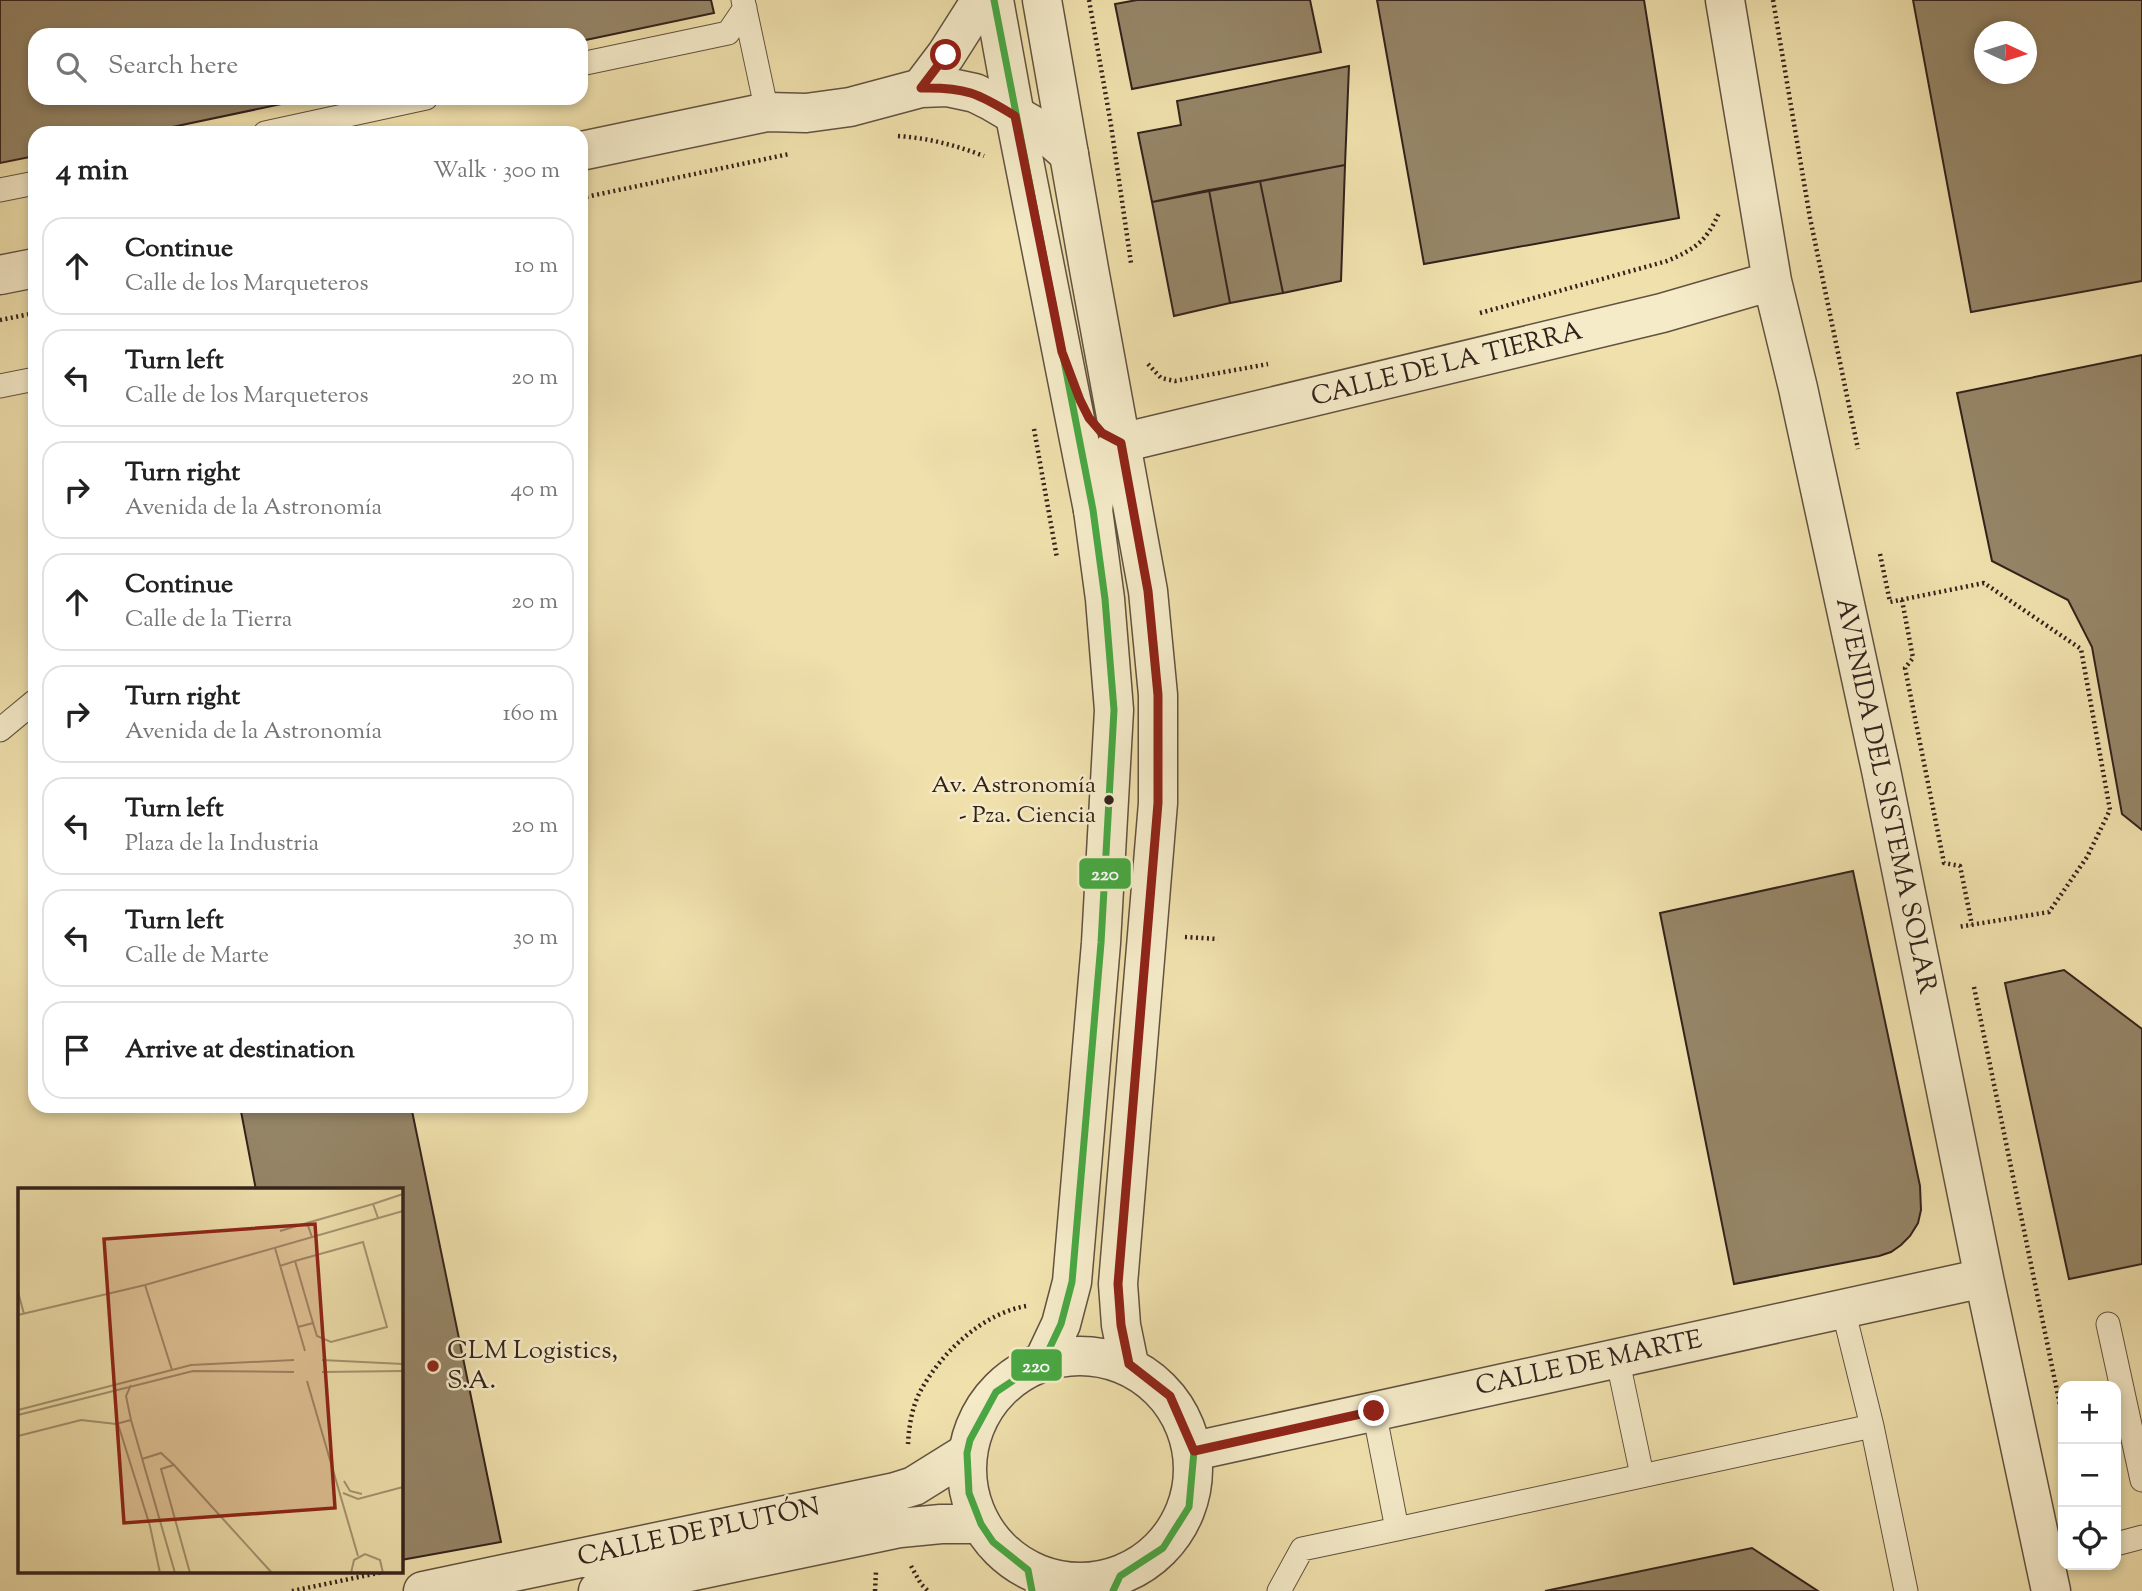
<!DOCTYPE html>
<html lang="en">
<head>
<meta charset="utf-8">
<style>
  :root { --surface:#fff; --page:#f2f2f2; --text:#222; --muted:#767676; --line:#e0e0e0 }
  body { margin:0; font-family:"Sorts Mill Goudy",serif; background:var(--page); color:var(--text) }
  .controls { position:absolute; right:21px; bottom:21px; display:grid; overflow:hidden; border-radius:14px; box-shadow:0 4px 10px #0003 }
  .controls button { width:63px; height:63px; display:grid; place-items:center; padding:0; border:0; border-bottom:2px solid var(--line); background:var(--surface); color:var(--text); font:35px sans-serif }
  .compass { position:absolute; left:1974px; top:21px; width:63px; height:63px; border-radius:50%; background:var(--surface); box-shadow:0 4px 10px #0003; rotate:94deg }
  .stop { position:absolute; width:21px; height:21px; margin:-16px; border:5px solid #8f2418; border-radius:50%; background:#fff }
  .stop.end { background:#8f2418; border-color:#fff; box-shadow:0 2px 7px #0008 }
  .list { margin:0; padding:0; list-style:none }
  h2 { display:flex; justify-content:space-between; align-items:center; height:91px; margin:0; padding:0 28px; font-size:30px }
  h2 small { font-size:23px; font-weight:400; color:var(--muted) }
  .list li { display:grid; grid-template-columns:46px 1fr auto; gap:21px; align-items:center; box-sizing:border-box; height:98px; margin:0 14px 14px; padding:0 14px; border:2px solid var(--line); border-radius:21px }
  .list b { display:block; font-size:26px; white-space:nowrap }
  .list p { margin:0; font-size:23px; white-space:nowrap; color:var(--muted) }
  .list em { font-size:23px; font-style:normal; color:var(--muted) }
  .icon { flex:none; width:38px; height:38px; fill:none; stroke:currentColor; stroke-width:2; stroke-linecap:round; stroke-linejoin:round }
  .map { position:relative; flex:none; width:2142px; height:1591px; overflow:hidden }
  .search { position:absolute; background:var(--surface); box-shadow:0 4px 10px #0003; left:28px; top:28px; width:560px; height:77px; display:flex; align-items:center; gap:18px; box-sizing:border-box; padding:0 24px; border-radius:21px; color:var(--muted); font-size:26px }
  .panel { position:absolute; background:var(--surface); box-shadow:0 4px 10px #0003; left:28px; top:126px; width:560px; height:987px; border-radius:21px }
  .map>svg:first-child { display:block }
  .building { fill:#958567; stroke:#33221c; stroke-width:2; fill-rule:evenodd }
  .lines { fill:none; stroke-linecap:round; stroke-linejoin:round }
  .service-casing { stroke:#625240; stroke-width:25 }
  .minor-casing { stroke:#625240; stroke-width:41 }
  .tertiary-casing { stroke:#625240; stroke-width:41 }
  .path { stroke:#33221c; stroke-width:4.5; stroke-dasharray:2 3.5; stroke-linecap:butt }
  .service { stroke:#f5ebc9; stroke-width:23 }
  .minor { stroke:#f5ebc9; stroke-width:38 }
  .tertiary { stroke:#f5ebc9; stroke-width:38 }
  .bus-1-casing { stroke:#f5ebc9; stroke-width:12 }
  .bus-1 { stroke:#48a843; stroke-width:7 }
  .route { stroke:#8f2418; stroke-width:9 }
  .bus-dot { fill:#33221c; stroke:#f5ebc9; stroke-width:2.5 }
  .poi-dot { fill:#8f2418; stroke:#f5ebc9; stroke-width:2.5 }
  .labels { text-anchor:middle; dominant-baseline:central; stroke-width:5; stroke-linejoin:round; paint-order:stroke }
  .bus-label { font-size:24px; fill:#33221c; stroke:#f5ebc9; text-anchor:end }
  .street-label { font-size:26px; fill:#33221c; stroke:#f5ebc9 }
  .poi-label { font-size:26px; fill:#33221c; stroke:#f5ebc9; text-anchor:start }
  .inset-road { fill:none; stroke:#a49472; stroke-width:2 }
  .view { fill:#8f2418; fill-opacity:0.15; stroke:#8f2418; stroke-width:3.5 }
  .inset-edge { fill:none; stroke:#33221c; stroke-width:3.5 }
  .line-badge { stroke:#f5ebc9; stroke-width:2.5 }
  .badge-label { font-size:19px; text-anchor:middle; font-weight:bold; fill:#fff }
</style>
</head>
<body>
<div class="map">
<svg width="2142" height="1591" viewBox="0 0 2142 1591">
  <rect width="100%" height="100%" fill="#efe0ac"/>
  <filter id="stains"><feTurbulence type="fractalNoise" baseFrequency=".00286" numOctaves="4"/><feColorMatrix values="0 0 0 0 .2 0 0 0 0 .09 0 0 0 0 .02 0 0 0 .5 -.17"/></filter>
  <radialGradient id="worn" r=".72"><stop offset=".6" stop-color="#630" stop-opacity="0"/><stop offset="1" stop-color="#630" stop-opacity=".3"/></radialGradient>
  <path class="building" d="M 0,0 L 711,0 L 714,13 L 581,41 L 581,35 L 35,35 L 35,98 L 310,98 L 144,133 L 35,133 L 35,156 L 0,163 Z
    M 1137,0 L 1310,0 L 1321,52 L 1132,89 L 1115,4 Z
    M 1377,0 L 1644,0 L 1679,218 L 1424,264 Z
    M 1913,0 L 2142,0 L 2142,281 L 1971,312 ZM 1984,32 L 2026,32 L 2026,74 L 1984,74 Z
    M 1349,66 L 1345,165 L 1152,202 L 1138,133 L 1181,125 L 1177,101 Z
    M 1345,165 L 1341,281 L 1283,293 L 1260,181 Z
    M 1260,181 L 1283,293 L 1230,303 L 1209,190 Z
    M 1209,190 L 1230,303 L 1174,316 L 1152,202 Z
    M 2142,355 L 2142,830 L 2122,814 L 2092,647 L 2068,600 L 1992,561 L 1957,393 Z
    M 1853,871 L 1920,1186 L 1921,1210 L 1918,1223 L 1910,1236 L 1901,1245 L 1891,1252 L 1879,1256 L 1734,1284 L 1660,913 Z
    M 2064,970 L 2142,1029 L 2142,1264 L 2069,1279 L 2005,983 Z
    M 240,1106 L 411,1106 L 501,1542 L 401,1560 L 401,1190 L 256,1190 Z
    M 1752,1548 L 1818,1591 L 1545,1591 Z"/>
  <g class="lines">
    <g class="service-casing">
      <path id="service" d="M 743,0 L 767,112
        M 581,64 L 728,33 L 745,8
        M 265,133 L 426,98
        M 0,190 L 35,183
        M 0,386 L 35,379
        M 0,730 L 35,701
        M 2108,1324 L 2142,1480
        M 1617,1357 L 1642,1475
        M 1374,1411 L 1397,1529 L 1872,1426 L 1843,1309
        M 1872,1426 L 1906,1591
        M 2116,1544 L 2142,1537
        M 1279,1591 L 1302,1549 L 1397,1529"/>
    </g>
    <g class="minor-casing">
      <path id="minor" d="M 1725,0 L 1772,281 L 1798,388 L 1881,770 L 1984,1278 L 2051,1591
        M 921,88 L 946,55 L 981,0
        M 581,151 L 767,112 L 806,113 L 850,107 L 921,88 L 947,87 L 975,93 L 993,102 L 1044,132 L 1069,154
        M 0,275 L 35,268
        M 1093,510 C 1097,478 1096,466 1121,443 L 1662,313 L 1772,281
        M 1194,1451 L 1984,1278
        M 423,1591 L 895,1492 L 914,1486 L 967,1453
        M 598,1591 L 900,1528 L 941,1524 L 981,1524"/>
    </g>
    <g class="tertiary-casing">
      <path id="tertiary" d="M 994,0 L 1015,116 L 1093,510 L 1105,599 L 1114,710 L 1101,943 L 1072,1282 L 1061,1324 L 1044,1360
        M 1042,0 L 1089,269 L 1148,591 L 1158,695 L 1158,803 L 1118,1284 L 1121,1325 L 1129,1364
        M967 1469a113 113 0 1 1 226 0a113 113 0 1 1-226 0Z"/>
    </g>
    <path class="path" d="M 1089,0 L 1111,125 L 1131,263
      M 1773,0 L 1810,218 L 1858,449
      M 898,136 C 928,138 955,145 984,156
      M 581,198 L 789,154
      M 1480,313 L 1667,261 C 1695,249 1706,242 1719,213
      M 0,320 L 35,313
      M 1148,364 L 1161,378 L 1175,381 L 1268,364
      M 1034,429 L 1057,558
      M 1880,554 L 1890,602 L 1984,583 L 2081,649 L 2110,810 L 2087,857 L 2049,912 L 1958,927
      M 1902,600 L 1913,658 L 1905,668 L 1944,863 L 1960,866 L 1972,925
      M 1185,937 L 1218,939
      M 1974,987 L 2063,1420
      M 908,1444 C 909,1426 912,1406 921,1390 C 942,1352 982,1314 1026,1306
      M 911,1566 L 921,1584 L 928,1591
      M 292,1591 L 383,1572
      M 875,1591 L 876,1571"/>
    <use href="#service" class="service"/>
    <use href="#minor" class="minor"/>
    <use href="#tertiary" class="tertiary"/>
    <g class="bus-1-casing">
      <path id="bus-1" d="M 994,0 L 1093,510 L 1105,599 L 1114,710 L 1101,943 L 1072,1282 L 1061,1324 L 1044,1360 L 996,1392 L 970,1440 L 967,1453 L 969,1493 L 981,1524 L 993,1542 L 1028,1570 L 1032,1591
        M 1113,1591 L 1120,1576 L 1163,1548 L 1189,1507 L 1194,1451 L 1170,1396 L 1129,1364 L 1121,1325 L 1118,1284 L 1124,1212"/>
    </g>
    <use href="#bus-1" class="bus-1"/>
  </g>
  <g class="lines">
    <path class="route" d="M 946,55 L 921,88 C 965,87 978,93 1015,116 L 1062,352 L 1080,400 L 1089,418 L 1102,433 L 1121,443 L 1148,591 L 1158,695 L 1158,803 L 1118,1284 L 1121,1325 L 1129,1364 L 1170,1396 L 1194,1451 L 1374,1411"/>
  </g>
  <circle class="bus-dot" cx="1109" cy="800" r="6"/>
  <circle class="poi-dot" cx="433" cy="1366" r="7"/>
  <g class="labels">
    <g class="bus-label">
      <text x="1096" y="786">Av. Astronomía<tspan x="1096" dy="30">- Pza. Ciencia</tspan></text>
    </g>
    <g class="street-label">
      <text transform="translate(1447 365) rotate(-14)">CALLE DE LA TIERRA</text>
      <text transform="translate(1885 796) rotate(78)">AVENIDA DEL SISTEMA SOLAR</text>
      <text transform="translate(1589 1364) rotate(-12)">CALLE DE MARTE</text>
      <text transform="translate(699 1533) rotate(-12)">CALLE DE PLUTÓN</text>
    </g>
    <g class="poi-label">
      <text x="447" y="1351">CLM Logistics,<tspan x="447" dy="30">S.A.</tspan></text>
    </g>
  </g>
  <g transform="translate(18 1188)">
    <rect width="385" height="385" fill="#efe0ac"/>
    <path class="inset-road" d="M 355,16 L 385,6M 262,43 L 289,35M 294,49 L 289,35 L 355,16 L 360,30M 257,60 L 287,163M 277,73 L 345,54 L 369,139 L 313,154 L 299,148 L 295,135M 262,78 L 277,73 L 295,135 L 280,139M 127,97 L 154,182M 0,104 L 6,126M 0,127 L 127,97 L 385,23M 304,172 L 385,176M 304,184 L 385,183M 289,193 L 340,368M 113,197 L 108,208 L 113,232 L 157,385M 0,222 L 173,177 L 276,172M 0,227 L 175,183 L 276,184M 100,236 L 132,338 L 142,385M 0,248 L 63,232 L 98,236 L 113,232M 124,271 L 143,265 L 156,277M 326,293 L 332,303 L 344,306M 325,305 L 340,311 L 385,299M 172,385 L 143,281 L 156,277 L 254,385M 333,385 L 336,372 L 347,366 L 362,372 L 365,385"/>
    <path class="view" d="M 297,36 L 317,320 L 106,335 L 86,51 Z"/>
    <rect width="385" height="385" class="inset-edge"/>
  </g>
  <g class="line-badge">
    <rect x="1078" y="857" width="54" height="33" rx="7" fill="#48a843"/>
    <rect x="1010" y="1348" width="53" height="34" rx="7" fill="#48a843"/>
  </g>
  <g class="badge-label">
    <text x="1105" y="880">220</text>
    <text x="1036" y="1372">220</text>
  </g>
  <rect width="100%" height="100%" filter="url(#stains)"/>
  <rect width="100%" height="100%" fill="url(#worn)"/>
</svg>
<div class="controls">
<button>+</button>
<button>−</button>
<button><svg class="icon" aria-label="locate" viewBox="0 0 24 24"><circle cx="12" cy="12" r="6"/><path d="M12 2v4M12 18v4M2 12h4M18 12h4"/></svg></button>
</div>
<svg class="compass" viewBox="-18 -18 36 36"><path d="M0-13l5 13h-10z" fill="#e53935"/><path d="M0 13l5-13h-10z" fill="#767676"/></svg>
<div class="stop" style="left:946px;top:55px"></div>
<div class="stop end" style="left:1374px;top:1411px"></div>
<div class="search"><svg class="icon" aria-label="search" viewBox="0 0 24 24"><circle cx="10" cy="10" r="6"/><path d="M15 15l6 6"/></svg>Search here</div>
<section class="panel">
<h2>4 min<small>Walk · 300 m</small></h2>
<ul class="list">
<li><svg class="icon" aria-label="ahead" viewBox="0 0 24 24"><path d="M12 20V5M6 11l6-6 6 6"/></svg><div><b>Continue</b><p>Calle de los Marqueteros</p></div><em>10 m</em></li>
<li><svg class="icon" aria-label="left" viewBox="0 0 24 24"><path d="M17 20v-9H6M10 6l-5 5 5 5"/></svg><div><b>Turn left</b><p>Calle de los Marqueteros</p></div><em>20 m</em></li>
<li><svg class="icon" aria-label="right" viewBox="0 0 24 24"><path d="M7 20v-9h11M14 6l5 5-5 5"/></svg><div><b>Turn right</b><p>Avenida de la Astronomía</p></div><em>40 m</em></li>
<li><svg class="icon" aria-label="ahead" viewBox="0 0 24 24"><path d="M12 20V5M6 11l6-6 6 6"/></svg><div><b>Continue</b><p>Calle de la Tierra</p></div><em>20 m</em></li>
<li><svg class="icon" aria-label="right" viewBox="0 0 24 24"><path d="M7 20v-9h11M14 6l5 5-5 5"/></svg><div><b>Turn right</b><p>Avenida de la Astronomía</p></div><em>160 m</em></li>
<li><svg class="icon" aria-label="left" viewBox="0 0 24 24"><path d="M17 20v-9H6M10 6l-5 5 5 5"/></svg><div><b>Turn left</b><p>Plaza de la Industria</p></div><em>20 m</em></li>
<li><svg class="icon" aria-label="left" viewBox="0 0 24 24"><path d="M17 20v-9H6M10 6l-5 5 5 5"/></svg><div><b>Turn left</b><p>Calle de Marte</p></div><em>30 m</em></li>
<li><svg class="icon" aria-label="arrive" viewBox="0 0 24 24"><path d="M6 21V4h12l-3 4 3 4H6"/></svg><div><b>Arrive at destination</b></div></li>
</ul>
</section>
</div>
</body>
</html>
